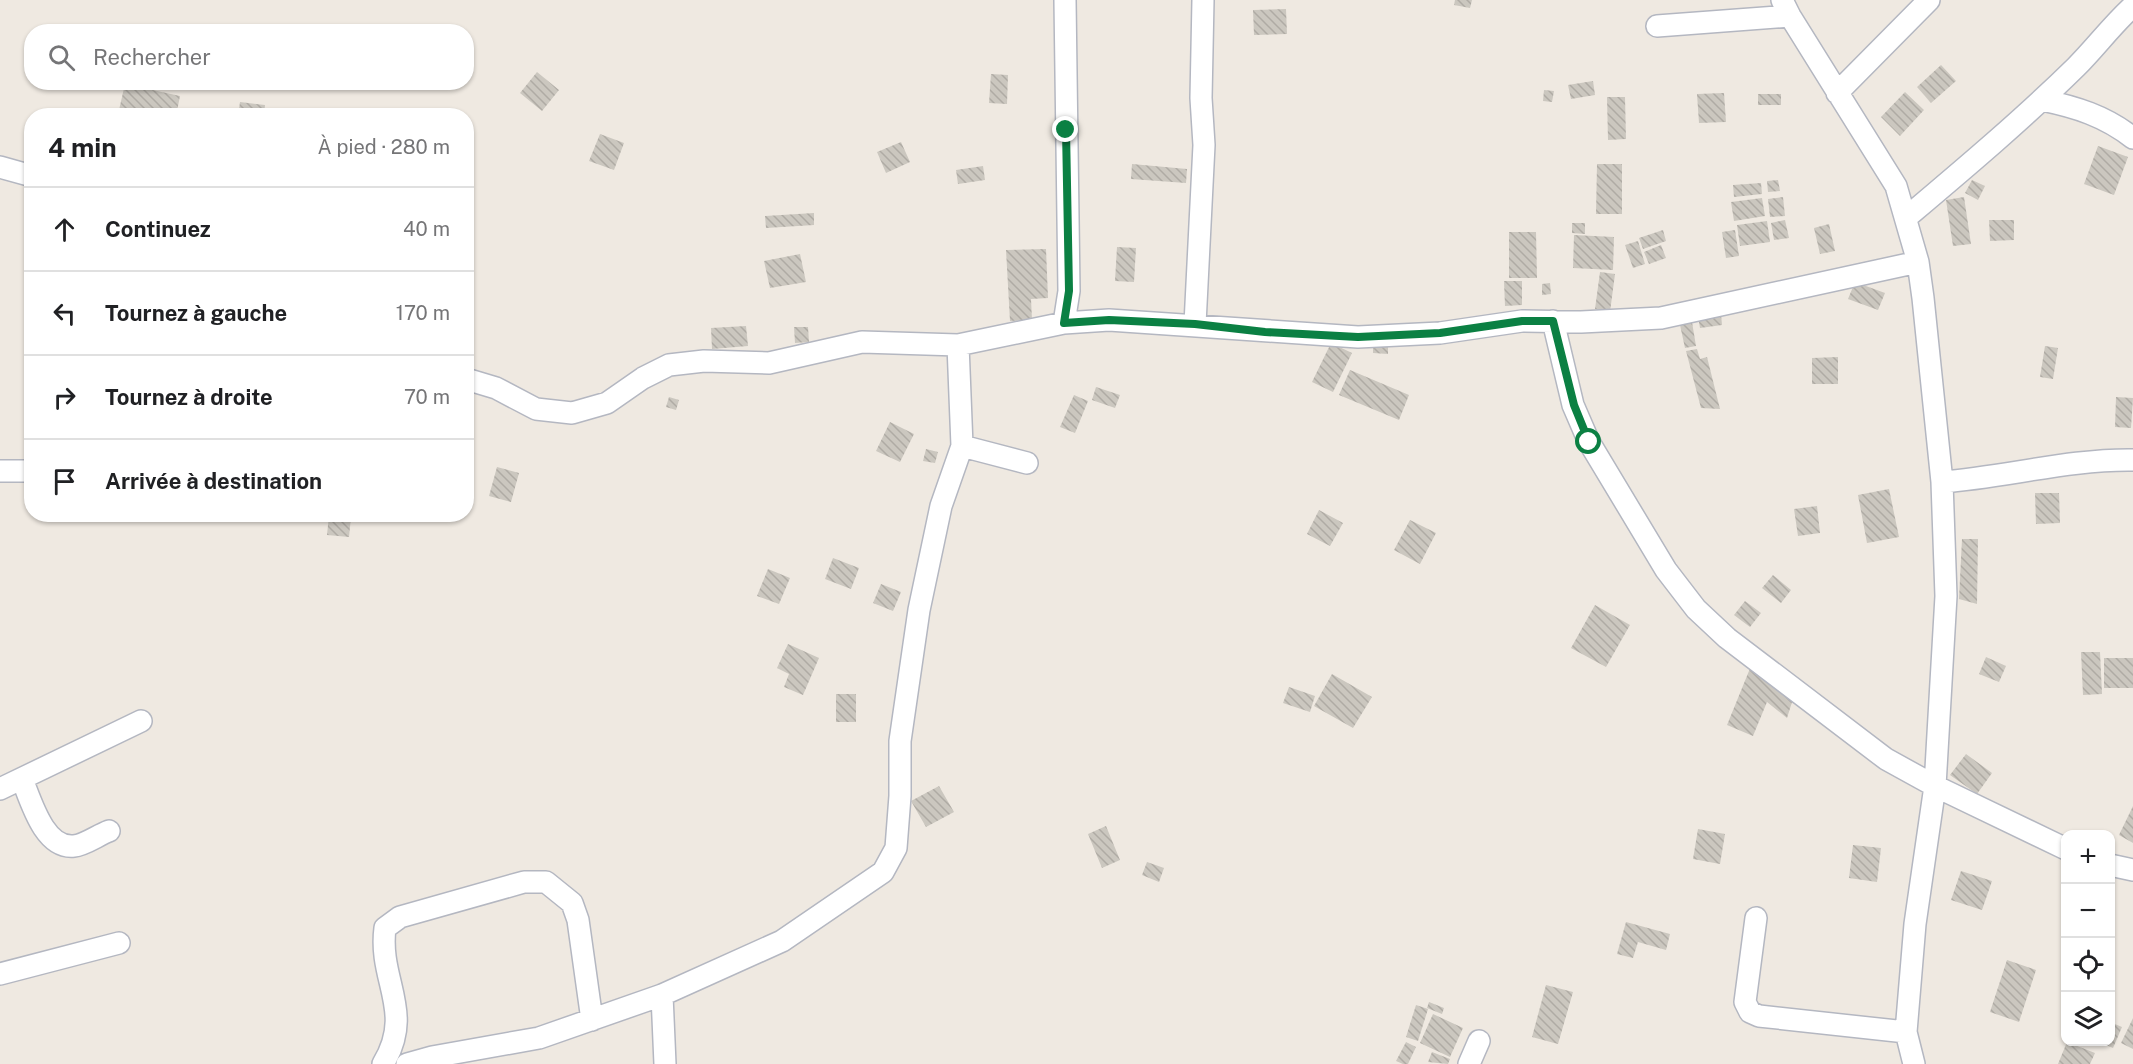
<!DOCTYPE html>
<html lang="fr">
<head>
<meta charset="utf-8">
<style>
  :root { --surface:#fff; --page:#f6f6f6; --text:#202124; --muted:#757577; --line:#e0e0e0 }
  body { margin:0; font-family:"Public Sans",sans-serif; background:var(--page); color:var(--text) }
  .controls { position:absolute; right:18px; bottom:18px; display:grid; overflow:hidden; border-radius:12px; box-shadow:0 2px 4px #0004 }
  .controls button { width:54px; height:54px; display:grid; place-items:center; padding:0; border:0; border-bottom:2px solid var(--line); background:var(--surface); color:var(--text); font:30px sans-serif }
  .stop { position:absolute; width:18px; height:18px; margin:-14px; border:4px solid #0b8043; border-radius:50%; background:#fff }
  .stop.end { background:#0b8043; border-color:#fff; box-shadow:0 2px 6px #0008 }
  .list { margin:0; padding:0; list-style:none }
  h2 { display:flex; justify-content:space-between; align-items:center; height:78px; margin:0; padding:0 24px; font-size:26px }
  h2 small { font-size:20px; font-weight:400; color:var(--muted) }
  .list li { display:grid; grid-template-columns:39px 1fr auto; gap:18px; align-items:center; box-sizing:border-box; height:84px; padding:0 24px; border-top:2px solid var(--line) }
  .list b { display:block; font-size:22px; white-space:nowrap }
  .list em { font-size:20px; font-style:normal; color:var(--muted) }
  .icon { flex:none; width:33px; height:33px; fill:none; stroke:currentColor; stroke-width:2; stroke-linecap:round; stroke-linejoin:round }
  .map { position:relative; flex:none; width:2133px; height:1064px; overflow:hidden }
  .search { position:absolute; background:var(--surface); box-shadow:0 2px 4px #0004; left:24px; top:24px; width:450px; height:66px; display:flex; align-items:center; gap:15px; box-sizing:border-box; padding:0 21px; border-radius:24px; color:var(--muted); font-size:22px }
  .panel { position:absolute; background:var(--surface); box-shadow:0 2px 4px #0004; left:24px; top:108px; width:450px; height:414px; border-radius:24px }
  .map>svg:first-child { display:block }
  .building { fill:url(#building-back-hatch) }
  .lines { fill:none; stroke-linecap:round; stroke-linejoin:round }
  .minor-casing { stroke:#b4b7c1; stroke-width:24 }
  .minor { stroke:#fff; stroke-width:21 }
  .route { stroke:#0b8043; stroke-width:8 }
</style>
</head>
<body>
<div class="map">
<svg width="2133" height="1064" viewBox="0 0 2133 1064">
  <defs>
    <pattern id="building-back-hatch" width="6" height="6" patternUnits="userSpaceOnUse" patternTransform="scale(1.5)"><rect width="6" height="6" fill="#cbc7bf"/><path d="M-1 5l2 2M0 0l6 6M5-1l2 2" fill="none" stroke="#afaba4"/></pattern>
  </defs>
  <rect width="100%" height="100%" fill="#efe9e1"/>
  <path class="building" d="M 1455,0 L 1472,0 L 1470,8 L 1454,5 Z
    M 1286,9 L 1287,34 L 1254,35 L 1253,10 Z
    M 1941,65 L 1956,81 L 1931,103 L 1917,87 Z
    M 537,72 L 559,90 L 542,111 L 520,93 Z
    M 991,74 L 1008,75 L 1007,104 L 989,103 Z
    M 1593,81 L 1595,95 L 1571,99 L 1568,85 Z
    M 125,84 L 180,96 L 176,116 L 143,116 L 119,110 Z
    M 1544,90 L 1554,91 L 1552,102 L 1543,101 Z
    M 1905,92 L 1924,110 L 1900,136 L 1881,117 Z
    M 1724,93 L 1726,122 L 1699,123 L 1697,94 Z
    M 1758,94 L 1781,94 L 1781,105 L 1758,105 Z
    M 1607,97 L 1625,97 L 1626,139 L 1608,140 Z
    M 240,102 L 265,105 L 264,116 L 238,116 Z
    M 600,134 L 624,143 L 614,170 L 589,161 Z
    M 901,142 L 910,162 L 886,173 L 877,152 Z
    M 2098,146 L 2128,157 L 2114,195 L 2084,184 Z
    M 1132,164 L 1187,169 L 1186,183 L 1131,179 Z
    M 1597,164 L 1622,164 L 1622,214 L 1596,214 Z
    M 983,166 L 985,180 L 958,184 L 956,170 Z
    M 1778,180 L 1780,191 L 1768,192 L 1767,181 Z
    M 1972,180 L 1985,186 L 1978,200 L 1965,193 Z
    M 1761,183 L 1762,194 L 1734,197 L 1733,185 Z
    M 1783,197 L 1785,216 L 1770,217 L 1768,199 Z
    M 1964,197 L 1971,244 L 1953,246 L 1946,200 Z
    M 1762,198 L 1765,216 L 1734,221 L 1731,202 Z
    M 814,213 L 814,225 L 766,228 L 765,216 Z
    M 1785,220 L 1789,238 L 1774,240 L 1771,223 Z
    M 1989,220 L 2014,220 L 2014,240 L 1990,241 Z
    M 1767,221 L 1770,242 L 1740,246 L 1737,225 Z
    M 1572,223 L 1585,223 L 1585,234 L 1572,233 Z
    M 1829,224 L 1835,251 L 1820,254 L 1814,228 Z
    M 1663,230 L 1666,241 L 1643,249 L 1639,238 Z
    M 1735,230 L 1739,256 L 1726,258 L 1722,232 Z
    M 1509,232 L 1536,232 L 1537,278 L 1509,278 Z
    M 1574,235 L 1614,237 L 1613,270 L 1573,268 Z
    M 1638,241 L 1645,264 L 1633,268 L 1625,245 Z
    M 1661,245 L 1666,258 L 1649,264 L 1644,252 Z
    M 1117,247 L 1136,248 L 1134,282 L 1115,281 Z
    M 1046,249 L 1048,298 L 1031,299 L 1032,320 L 1010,321 L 1006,250 Z
    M 800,254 L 806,282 L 770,288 L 764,261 Z
    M 1600,272 L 1615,274 L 1610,312 L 1595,309 Z
    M 1504,281 L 1522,281 L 1522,305 L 1505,306 Z
    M 1855,282 L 1885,293 L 1878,310 L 1848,299 Z
    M 1550,283 L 1551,294 L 1542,295 L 1542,284 Z
    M 1721,314 L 1722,325 L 1700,328 L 1698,317 Z
    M 1692,322 L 1696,346 L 1685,348 L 1680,325 Z
    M 746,326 L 748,346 L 712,349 L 711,328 Z
    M 794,327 L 808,327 L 809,342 L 795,343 Z
    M 1373,336 L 1388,336 L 1388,354 L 1373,353 Z
    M 1331,343 L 1352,353 L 1333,392 L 1312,382 Z
    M 2045,346 L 2058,348 L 2053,379 L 2040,377 Z
    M 1697,349 L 1700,359 L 1707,357 L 1720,409 L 1701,408 L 1686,351 Z
    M 1838,357 L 1838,384 L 1812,384 L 1812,358 Z
    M 1350,370 L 1409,395 L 1399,420 L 1339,395 Z
    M 1096,387 L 1120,395 L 1115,408 L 1092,400 Z
    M 1074,395 L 1088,401 L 1075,433 L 1060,427 Z
    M 669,397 L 679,400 L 676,410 L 666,407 Z
    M 2116,397 L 2133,398 L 2131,428 L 2115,427 Z
    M 890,422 L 914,434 L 900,462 L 876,451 Z
    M 926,449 L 938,452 L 935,463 L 923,461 Z
    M 497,467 L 519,473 L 511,502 L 489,496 Z
    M 1889,489 L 1899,537 L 1867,543 L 1858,495 Z
    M 2035,493 L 2059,493 L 2060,523 L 2036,524 Z
    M 1817,506 L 1820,533 L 1798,536 L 1794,509 Z
    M 1319,510 L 1343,523 L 1330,546 L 1307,534 Z
    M 329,515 L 351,517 L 349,537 L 327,535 Z
    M 1410,520 L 1436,533 L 1420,564 L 1394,550 Z
    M 1962,539 L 1978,539 L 1977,604 L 1959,599 Z
    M 833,558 L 859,568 L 851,589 L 825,579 Z
    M 768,569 L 790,578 L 779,604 L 757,596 Z
    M 1773,575 L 1791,590 L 1781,603 L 1762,588 Z
    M 881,584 L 901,592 L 893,611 L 873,603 Z
    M 1745,601 L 1761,613 L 1750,627 L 1734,615 Z
    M 1595,605 L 1630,625 L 1606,667 L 1571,648 Z
    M 788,644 L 819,658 L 803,695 L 784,687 L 789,674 L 777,668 Z
    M 2081,652 L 2100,652 L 2102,694 L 2083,695 Z
    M 1986,657 L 2006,666 L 1999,682 L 1979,674 Z
    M 2104,658 L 2133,658 L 2133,688 L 2104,688 Z
    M 1751,666 L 1793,699 L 1787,718 L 1767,702 L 1753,736 L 1727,725 Z
    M 1332,674 L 1372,697 L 1353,728 L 1314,706 Z
    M 1289,687 L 1315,696 L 1310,712 L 1283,703 Z
    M 836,694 L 856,694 L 856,722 L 836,722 Z
    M 1966,754 L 1992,773 L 1977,794 L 1950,775 Z
    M 939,786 L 954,812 L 926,827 L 911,801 Z
    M 2133,806 L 2133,843 L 2119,835 Z
    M 1106,826 L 1120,860 L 1102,868 L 1088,834 Z
    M 1698,829 L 1725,834 L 1720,864 L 1693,859 Z
    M 1853,845 L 1881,848 L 1877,882 L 1849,878 Z
    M 1147,862 L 1164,868 L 1159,882 L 1142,875 Z
    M 1961,871 L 1992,881 L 1982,910 L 1951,900 Z
    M 1626,922 L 1670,934 L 1666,950 L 1638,942 L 1633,958 L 1617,954 Z
    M 2007,960 L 2036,970 L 2019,1022 L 1990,1012 Z
    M 1546,985 L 1573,992 L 1558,1044 L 1532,1037 Z
    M 1429,1002 L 1444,1008 L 1442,1014 L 1427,1008 Z
    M 1416,1005 L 1428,1009 L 1418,1041 L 1406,1037 Z
    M 1433,1014 L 1463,1028 L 1450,1057 L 1420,1043 Z
    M 2133,1018 L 2133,1049 L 2121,1043 Z
    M 2110,1022 L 2122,1027 L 2113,1048 L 2099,1042 L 2110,1042 Z
    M 1406,1042 L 1416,1047 L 1408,1064 L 1403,1064 L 1396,1061 Z
    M 2067,1042 L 2095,1053 L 2090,1064 L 2058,1064 Z
    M 1432,1052 L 1450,1059 L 1448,1064 L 1428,1062 Z"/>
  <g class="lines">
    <g class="minor-casing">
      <path id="minor" d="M 1782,0 L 1790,16 L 1896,186 L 1918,262 L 1923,298 L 1942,482 L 1946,596 L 1935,786 L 1915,924 L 1906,1032 L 1914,1064
        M 1657,26 L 1790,16
        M 1837,93 L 1929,0
        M 2042,100 C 2076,107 2105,116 2133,138
        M 0,167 L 32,176
        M 1907,217 C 1965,168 2022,120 2076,67 C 2096,47 2112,25 2133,6
        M 1553,321 L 1573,405 L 1589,442 L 1666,570 L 1696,609 L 1727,638 L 1886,759 L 1935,786 L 2066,849
        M 1064,323 L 1069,291 L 1065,0
        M 1195,324 L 1204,145 L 1201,98 L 1203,0
        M 466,379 L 496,388 L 536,409 L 572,413 L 607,403 L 643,378 L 669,365 L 704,361 L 769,363 L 862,342 L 958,345 L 1064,323 L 1109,320 L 1358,337 L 1440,333 L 1522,321 L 1581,322 L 1661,318 L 1918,262
        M 962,446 L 1027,463
        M 0,471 L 32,471
        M 1942,482 C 2006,477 2070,459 2133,460
        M 22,779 C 31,801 44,849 74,846 C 85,845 98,835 109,831
        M 0,789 L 141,721
        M 2110,865 L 2133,870
        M 1756,918 L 1745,1002 L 1750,1012 L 1759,1016 L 1906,1032
        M 0,974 L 119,943
        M 662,995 L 665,1064
        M 383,1064 C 415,1011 378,981 385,928 L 400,917 L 524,882 L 546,882 L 572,903 L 578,920 L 592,1020
        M 407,1064 L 432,1057 L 539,1038 L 662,995 L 782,941 L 883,872 L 896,848 L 900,796 L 900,741 L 919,610 L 941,506 L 962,446 L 958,345
        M 1469,1064 L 1479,1041"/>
    </g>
    <use href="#minor" class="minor"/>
  </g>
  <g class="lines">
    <path class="route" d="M 1066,130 L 1069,291 L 1064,323 L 1109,320 L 1195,324 L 1265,332 L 1358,337 L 1440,333 L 1522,321 L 1553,321 L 1574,405 L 1589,442"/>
  </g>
</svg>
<div class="controls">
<button>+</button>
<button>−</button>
<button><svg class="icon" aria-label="locate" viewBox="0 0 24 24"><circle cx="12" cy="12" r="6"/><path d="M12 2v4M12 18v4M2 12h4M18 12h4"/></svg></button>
<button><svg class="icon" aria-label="layers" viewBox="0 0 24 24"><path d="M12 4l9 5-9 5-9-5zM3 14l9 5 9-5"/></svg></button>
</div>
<div class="stop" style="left:1589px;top:442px"></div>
<div class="stop end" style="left:1066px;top:130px"></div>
<div class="search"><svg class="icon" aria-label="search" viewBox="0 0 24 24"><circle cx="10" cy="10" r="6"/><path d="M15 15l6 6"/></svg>Rechercher</div>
<section class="panel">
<h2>4 min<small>À pied · 280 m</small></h2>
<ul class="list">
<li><svg class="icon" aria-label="ahead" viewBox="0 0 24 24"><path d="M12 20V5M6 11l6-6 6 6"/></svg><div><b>Continuez</b></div><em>40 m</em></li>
<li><svg class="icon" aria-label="left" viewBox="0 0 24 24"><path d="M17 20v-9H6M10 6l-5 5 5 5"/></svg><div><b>Tournez à gauche</b></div><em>170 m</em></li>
<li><svg class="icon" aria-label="right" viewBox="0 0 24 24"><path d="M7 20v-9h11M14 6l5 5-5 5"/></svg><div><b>Tournez à droite</b></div><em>70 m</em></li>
<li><svg class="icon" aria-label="arrive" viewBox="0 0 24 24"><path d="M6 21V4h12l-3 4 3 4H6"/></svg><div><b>Arrivée à destination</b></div></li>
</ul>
</section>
</div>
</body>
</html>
